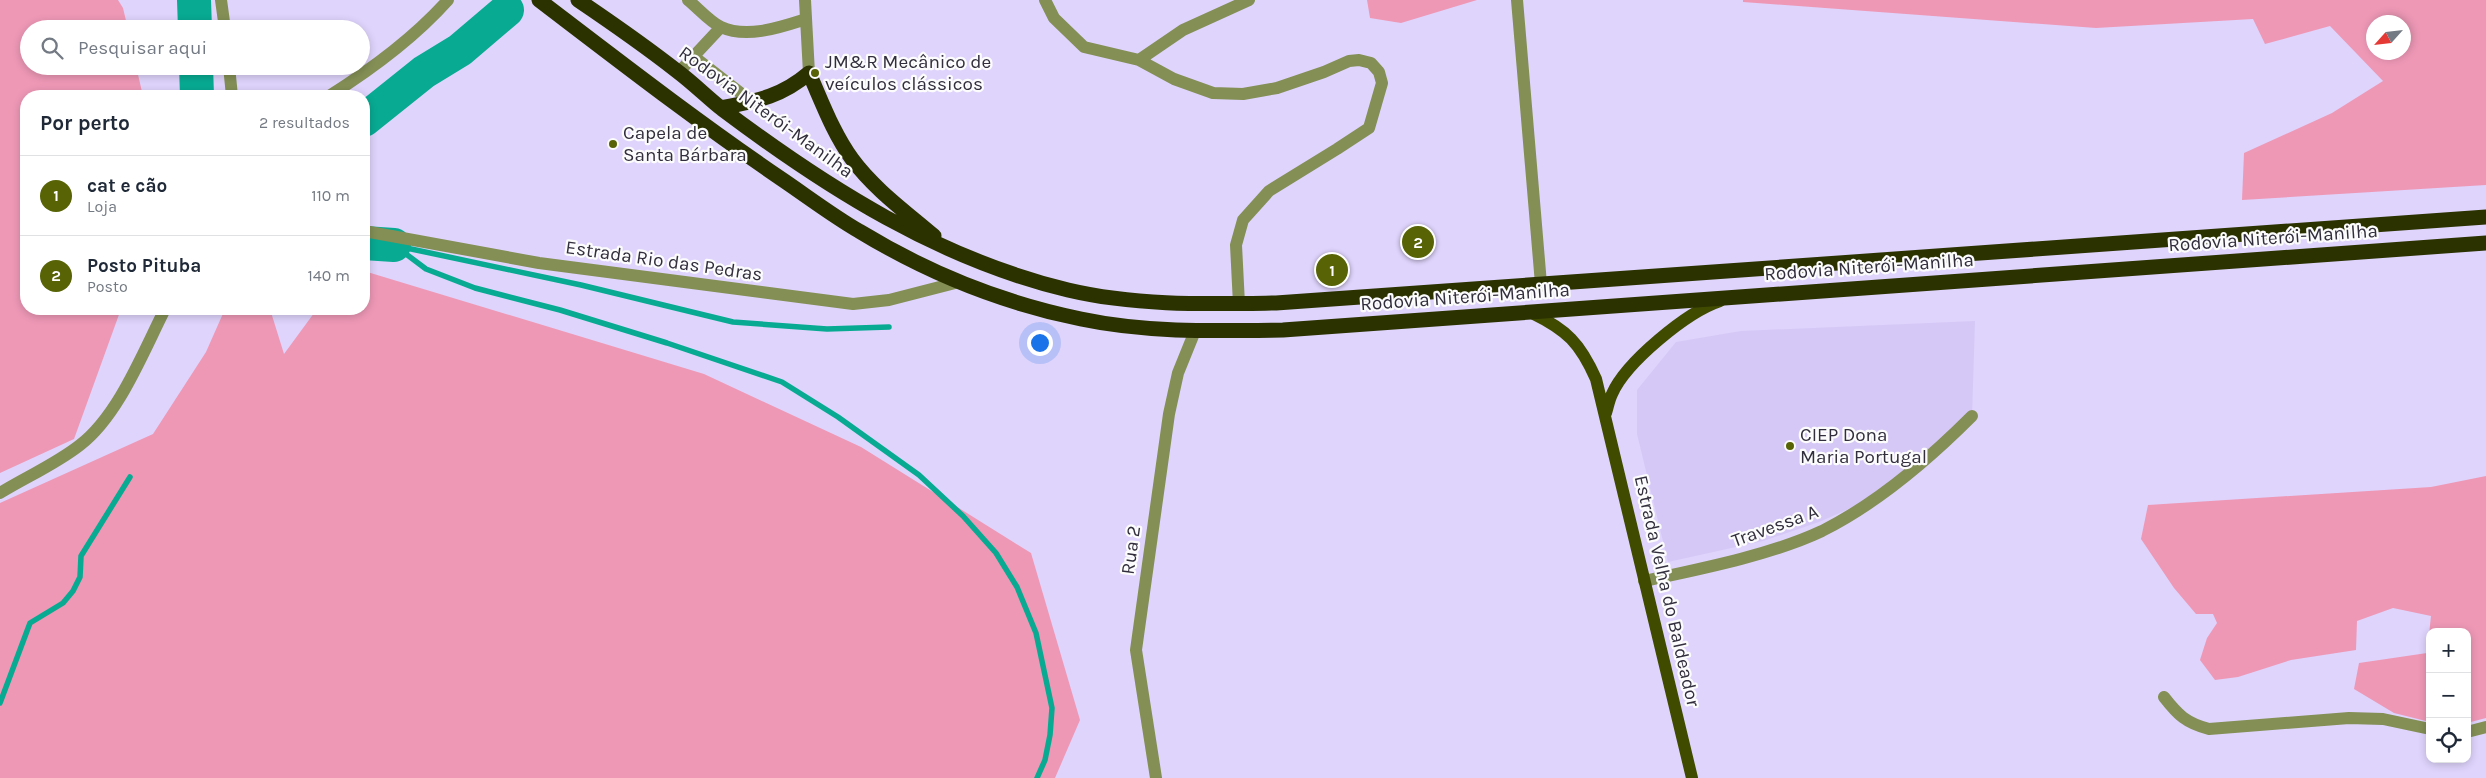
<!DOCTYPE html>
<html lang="pt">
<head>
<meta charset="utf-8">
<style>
  :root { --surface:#fff; --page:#f6f6f7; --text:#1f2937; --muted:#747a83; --line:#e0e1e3; --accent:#576305 }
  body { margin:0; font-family:Karla,sans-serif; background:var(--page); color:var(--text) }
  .controls { position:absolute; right:15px; bottom:15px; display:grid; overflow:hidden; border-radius:10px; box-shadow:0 2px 8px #0003 }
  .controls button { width:45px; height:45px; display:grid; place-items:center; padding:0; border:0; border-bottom:1px solid var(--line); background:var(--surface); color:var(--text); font:25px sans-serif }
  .compass { position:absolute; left:2366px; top:15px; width:45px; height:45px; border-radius:50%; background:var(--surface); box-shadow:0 2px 8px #0003; rotate:243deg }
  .you { position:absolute; left:1039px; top:342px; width:18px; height:18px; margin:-12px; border:4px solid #fff; border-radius:50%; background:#1a73e8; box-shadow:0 0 0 8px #1a73e833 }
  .badge { display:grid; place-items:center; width:32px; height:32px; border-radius:50%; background:var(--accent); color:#fff; font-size:16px; font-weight:700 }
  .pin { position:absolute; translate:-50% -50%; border:2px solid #fff; box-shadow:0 1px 5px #0006 }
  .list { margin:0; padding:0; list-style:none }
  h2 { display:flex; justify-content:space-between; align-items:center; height:65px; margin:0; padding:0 20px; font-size:21px }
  h2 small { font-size:16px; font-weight:400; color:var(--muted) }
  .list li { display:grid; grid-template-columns:32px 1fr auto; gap:15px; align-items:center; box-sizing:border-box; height:80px; padding:0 20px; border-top:1px solid var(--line) }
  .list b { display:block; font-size:19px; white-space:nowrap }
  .list p { margin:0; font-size:16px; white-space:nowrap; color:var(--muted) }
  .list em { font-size:16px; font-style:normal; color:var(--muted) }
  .icon { flex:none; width:28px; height:28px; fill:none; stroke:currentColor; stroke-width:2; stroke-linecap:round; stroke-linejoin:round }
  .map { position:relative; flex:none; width:2486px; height:778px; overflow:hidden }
  .search { position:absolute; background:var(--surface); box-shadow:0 2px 8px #0003; left:20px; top:20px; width:350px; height:55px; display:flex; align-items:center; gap:12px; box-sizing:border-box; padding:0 18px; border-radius:28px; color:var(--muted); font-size:19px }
  .panel { position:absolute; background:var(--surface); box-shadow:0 2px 8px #0003; left:20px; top:90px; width:350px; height:225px; border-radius:20px }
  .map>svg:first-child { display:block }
  .built { fill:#d5c8f6 }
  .green { fill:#ee98b6; fill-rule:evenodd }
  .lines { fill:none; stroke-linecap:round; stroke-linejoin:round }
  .stream { stroke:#08aa92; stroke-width:5.5 }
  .river { stroke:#08aa92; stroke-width:34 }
  .minor { stroke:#838f55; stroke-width:12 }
  .major { stroke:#414b00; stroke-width:12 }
  .highway { stroke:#2b3200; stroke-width:15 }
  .poi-dot { fill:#576305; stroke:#fcfcfc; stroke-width:2 }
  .labels { text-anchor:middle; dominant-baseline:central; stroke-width:4.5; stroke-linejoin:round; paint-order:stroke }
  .poi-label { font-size:19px; fill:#322e3d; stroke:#fcfcfc; text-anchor:start }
  .street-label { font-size:19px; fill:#322e3d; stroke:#fcfcfc }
</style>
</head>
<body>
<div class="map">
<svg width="2486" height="778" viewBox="0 0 2486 778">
  <rect width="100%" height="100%" fill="#dfd4fc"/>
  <path class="built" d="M 1975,321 L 1972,416 L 1876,497 L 1819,522 L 1763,541 L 1668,562 L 1637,434 L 1637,390 L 1676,342 L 1741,331 Z"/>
  <path class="green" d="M 0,0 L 118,0 L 123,8 L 128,29 L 29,29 L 29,66 L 136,66 L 143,96 L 26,96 L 26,309 L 121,309 L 74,439 L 0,473 Z
    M 1367,0 L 1477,0 L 1401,23 L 1370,18 Z
    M 1743,0 L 2486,0 L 2486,185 L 2242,200 L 2244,153 L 2332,113 L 2383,81 L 2330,26 L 2265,44 L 2253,19 L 2096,28 L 1743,2 ZM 2404,22 L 2404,52 L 2374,52 L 2374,22 Z
    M 364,271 L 704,374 L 861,447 L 1031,553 L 1080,720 L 1055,778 L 0,778 L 0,503 L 153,434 L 206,352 L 225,309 L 270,309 L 284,354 L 317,309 L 364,309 Z
    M 2486,476 L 2486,718 L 2467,723 L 2467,632 L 2430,632 L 2430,722 L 2394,713 L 2354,689 L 2359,663 L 2427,653 L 2431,616 L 2393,608 L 2357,621 L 2356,650 L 2291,660 L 2238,677 L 2215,680 L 2200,660 L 2207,638 L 2217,623 L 2213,614 L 2196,614 L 2174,588 L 2141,539 L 2148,505 L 2431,487 Z"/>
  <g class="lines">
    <path class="stream" d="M 394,245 L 426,269 L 475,288 L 560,310 L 667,343 L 782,382 L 838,417 L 919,475 L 963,516 L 996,553 L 1017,587 L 1036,633 L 1052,708 L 1050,735 L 1045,760 L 1037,778
      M 397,246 L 581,285 L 733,322 L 827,329 L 889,327
      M 0,703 L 30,623 L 63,603 L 73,591 L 80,577 L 81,556 L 130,477"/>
    <path class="river" d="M 194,0 L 195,29
      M 196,66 L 197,96
      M 364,120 L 424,72 L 460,50 L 507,10
      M 364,243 L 394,245"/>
    <path class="minor" d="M 221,0 L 225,29
      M 688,0 C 698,8 710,22 721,27 C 747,39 781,27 806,19
      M 805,0 L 809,73
      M 1045,0 L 1054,18 L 1084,47 L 1139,60 L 1174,79 L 1213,93 L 1243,94 L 1277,88 L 1324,72 L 1349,61 L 1359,60 L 1371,63 L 1379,72 L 1382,83 L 1369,128 L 1337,149 L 1269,191 L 1243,220 L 1236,245 L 1239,304
      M 1517,0 L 1541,284
      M 693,56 L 752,102
      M 1139,60 L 1183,30 L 1249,0
      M 229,66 L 232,96
      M 679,72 L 721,27
      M 329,96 C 372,69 414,38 448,0
      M 364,231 L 539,263 L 853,304 L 889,300 L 959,282
      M 0,493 C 26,477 56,464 80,445 C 119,415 143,352 165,309
      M 1644,581 C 1700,569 1771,555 1822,531 C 1878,503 1929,459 1972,416
      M 2164,697 C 2178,715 2186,723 2209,729 L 2349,718 L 2383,719 L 2430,729
      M 2467,732 L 2486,727
      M 1156,778 L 1136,650 L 1169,414 L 1178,373 L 1195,331"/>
    <path class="major" d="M 1532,313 C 1567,330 1580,343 1596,379 L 1692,778
      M 1606,413 C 1608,407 1609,400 1612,394 C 1626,362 1687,312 1720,301"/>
    <path class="highway" d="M 539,0 C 619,61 699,123 783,180 C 808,197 833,216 859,231 C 928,273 1003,303 1081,319 C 1147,333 1216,331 1283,330 L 2486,243
      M 578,0 C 612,23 645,46 677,71 C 693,83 707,97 722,109 C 827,188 939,259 1068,290 C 1136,306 1207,304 1276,303 L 2486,217
      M 721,108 C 756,101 781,97 809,73 C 822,102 833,133 852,159 C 874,189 906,212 934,236"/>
  </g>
  <g class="poi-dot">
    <circle cx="815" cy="73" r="5"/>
    <circle cx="613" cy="144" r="5"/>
    <circle cx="1790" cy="446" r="5"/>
  </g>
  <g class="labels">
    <g class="poi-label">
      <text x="825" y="62">JM&amp;R Mecânico de<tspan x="825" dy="22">veículos clássicos</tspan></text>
      <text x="623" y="133">Capela de<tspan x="623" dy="22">Santa Bárbara</tspan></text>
      <text x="1800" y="435">CIEP Dona<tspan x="1800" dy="22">Maria Portugal</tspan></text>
    </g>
    <g class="street-label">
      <text transform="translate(766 112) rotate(36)">Rodovia Niterói-Manilha</text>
      <text transform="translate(2273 238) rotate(-4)">Rodovia Niterói-Manilha</text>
      <text transform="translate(664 261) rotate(8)">Estrada Rio das Pedras</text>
      <text transform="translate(1869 267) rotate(-4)">Rodovia Niterói-Manilha</text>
      <text transform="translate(1465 297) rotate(-4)">Rodovia Niterói-Manilha</text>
      <text transform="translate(1775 526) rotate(-20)">Travessa A</text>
      <text transform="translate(1131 550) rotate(-82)">Rua 2</text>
      <text transform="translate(1667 591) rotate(77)">Estrada Velha do Baldeador</text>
    </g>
  </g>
</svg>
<div class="controls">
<button>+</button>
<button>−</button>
<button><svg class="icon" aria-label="locate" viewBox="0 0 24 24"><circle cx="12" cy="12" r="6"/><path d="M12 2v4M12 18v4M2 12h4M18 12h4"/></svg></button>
</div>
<svg class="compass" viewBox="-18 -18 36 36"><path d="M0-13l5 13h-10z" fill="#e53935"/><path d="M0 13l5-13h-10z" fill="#747a83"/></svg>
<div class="you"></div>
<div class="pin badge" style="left:1332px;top:270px">1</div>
<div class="pin badge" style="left:1418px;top:242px">2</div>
<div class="search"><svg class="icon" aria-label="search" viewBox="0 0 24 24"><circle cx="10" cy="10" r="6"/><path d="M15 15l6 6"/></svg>Pesquisar aqui</div>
<section class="panel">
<h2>Por perto<small>2 resultados</small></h2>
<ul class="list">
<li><span class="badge">1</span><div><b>cat e cão</b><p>Loja</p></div><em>110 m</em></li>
<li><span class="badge">2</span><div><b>Posto Pituba</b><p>Posto</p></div><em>140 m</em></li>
</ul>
</section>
</div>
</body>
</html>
